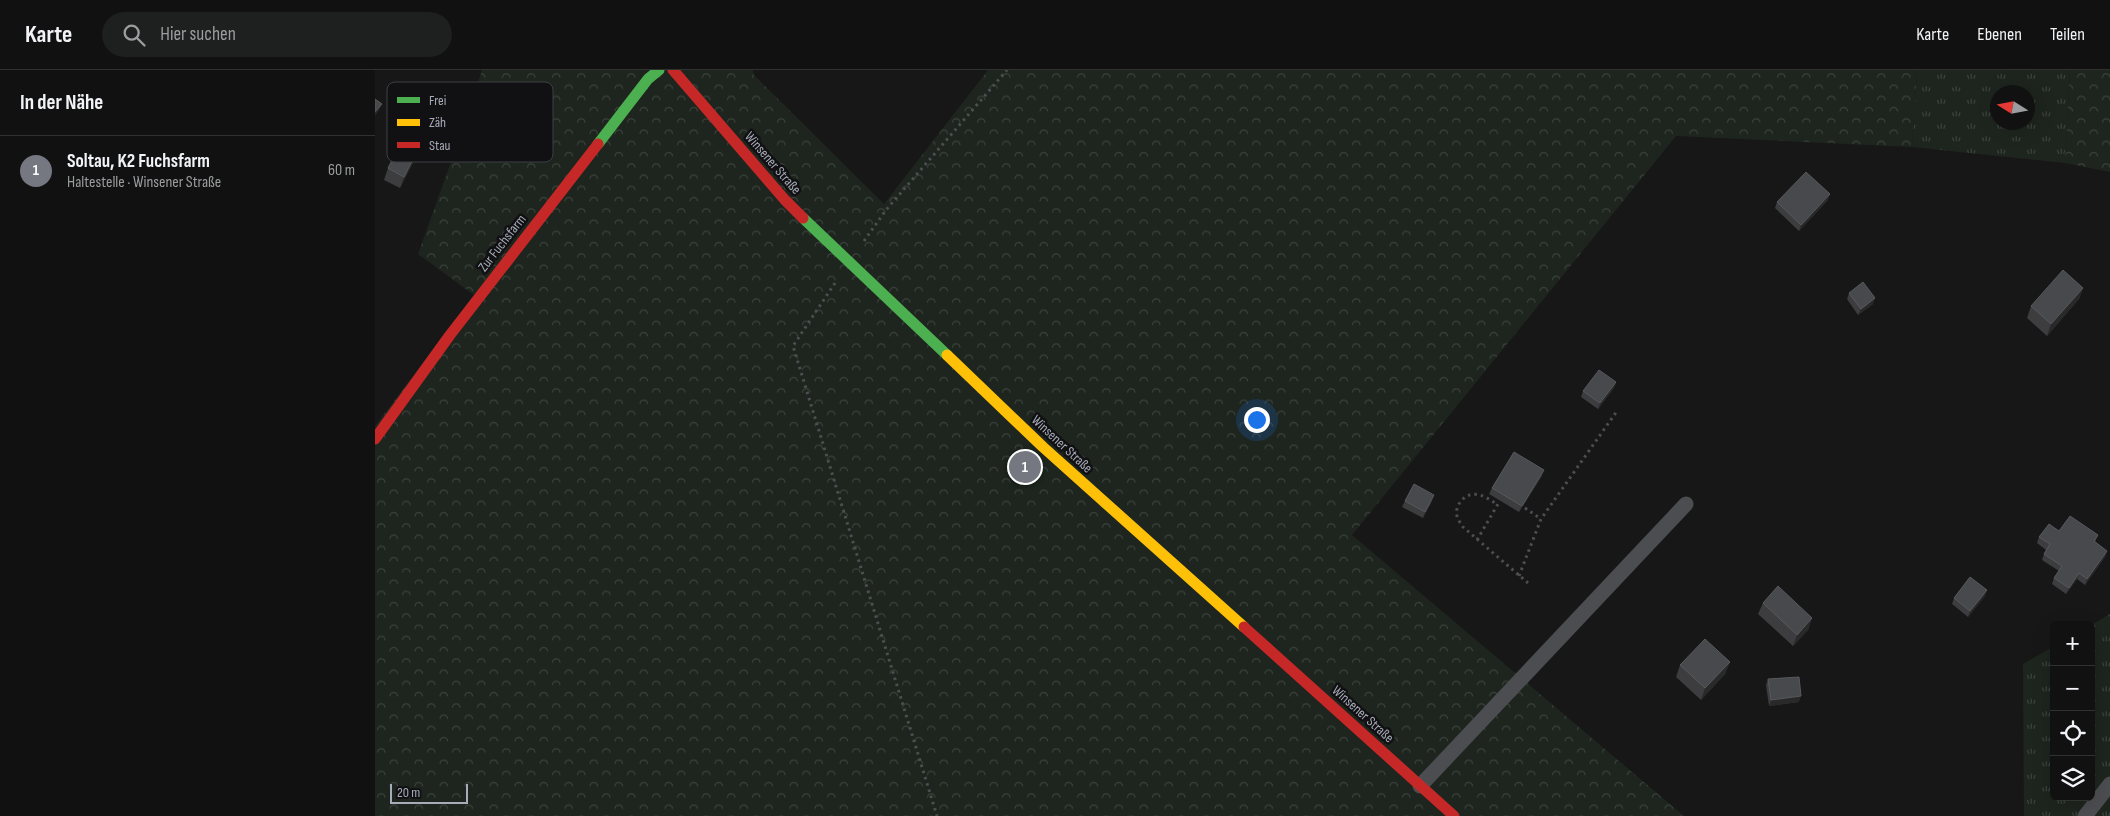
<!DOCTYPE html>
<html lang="de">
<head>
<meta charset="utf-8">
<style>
  :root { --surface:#111; --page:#1e1f1f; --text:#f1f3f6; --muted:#9c9d9f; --line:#303131; --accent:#757880 }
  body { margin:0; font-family:"Sofia Sans Condensed",sans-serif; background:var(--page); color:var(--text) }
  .controls { position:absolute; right:15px; bottom:15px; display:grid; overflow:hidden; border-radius:8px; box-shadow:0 5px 20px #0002 }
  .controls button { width:45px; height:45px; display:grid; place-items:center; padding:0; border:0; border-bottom:1px solid var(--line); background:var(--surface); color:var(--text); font:25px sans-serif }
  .compass { position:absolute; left:1615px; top:15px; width:45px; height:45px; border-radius:50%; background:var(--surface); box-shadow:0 5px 20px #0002; rotate:281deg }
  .scale { position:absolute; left:15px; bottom:12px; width:78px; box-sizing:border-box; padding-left:5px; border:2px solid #a7acb9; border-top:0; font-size:14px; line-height:18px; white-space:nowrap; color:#a7acb9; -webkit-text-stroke:4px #111113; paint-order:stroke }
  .you { position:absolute; left:881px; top:349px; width:18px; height:18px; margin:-12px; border:4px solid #fff; border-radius:50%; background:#1a73e8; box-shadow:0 0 0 8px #1a73e833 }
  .badge { display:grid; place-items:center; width:32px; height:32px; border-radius:50%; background:var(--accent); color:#fff; font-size:16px; font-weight:700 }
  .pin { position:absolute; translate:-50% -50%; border:2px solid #fff; box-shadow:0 1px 5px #0006 }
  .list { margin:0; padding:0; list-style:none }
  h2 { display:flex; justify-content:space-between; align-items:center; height:65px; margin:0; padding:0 20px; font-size:21px }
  h2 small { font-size:16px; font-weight:400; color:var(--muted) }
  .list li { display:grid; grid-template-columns:32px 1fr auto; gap:15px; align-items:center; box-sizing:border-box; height:70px; padding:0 20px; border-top:1px solid var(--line) }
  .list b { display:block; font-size:19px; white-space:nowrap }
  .list p { margin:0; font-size:16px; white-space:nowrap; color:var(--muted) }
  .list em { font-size:16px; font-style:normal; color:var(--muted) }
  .icon { flex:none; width:28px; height:28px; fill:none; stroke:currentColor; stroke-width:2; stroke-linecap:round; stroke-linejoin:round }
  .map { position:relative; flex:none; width:1735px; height:746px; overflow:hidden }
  header { display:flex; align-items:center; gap:30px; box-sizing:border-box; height:70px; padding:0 25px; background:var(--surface); border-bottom:1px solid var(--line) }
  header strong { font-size:24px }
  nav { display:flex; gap:28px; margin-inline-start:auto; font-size:18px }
  .search { width:350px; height:45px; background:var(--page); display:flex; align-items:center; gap:12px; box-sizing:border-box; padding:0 18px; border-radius:28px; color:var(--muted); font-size:19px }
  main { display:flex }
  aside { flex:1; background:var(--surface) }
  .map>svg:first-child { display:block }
  .grass { fill:url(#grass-tufts); fill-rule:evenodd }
  .forest { fill:url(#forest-crowns) }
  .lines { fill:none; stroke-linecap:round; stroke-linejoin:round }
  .path { stroke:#4d4e52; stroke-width:3; stroke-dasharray:2.5 4; stroke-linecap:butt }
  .lane { stroke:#4b4d50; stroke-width:15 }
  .fast { stroke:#4caf50; stroke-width:11 }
  .slow { stroke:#ffc107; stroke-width:11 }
  .jam { stroke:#c62828; stroke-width:11 }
  .wall { fill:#3d3d3f }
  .shaded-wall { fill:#29292a }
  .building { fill:#48494c; stroke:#57595d }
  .labels { text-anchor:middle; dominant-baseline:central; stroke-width:5; stroke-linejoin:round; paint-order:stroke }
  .street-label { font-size:14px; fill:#a7acb9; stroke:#111113 }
  .key { fill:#111113; stroke:#3e4045; stroke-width:1 }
  .key-label { font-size:14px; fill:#a7acb9 }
</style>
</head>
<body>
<header>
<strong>Karte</strong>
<div class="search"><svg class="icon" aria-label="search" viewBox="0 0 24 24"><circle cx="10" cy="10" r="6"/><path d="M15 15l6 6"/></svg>Hier suchen</div>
<nav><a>Karte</a><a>Ebenen</a><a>Teilen</a></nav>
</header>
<main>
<aside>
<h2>In der Nähe<small></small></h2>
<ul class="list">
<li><span class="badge">1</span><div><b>Soltau, K2 Fuchsfarm</b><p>Haltestelle · Winsener Straße</p></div><em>60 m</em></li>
</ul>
</aside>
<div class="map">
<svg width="1735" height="746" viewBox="0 0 1735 746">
  <defs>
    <pattern id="grass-tufts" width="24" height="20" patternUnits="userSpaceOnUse" patternTransform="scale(1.25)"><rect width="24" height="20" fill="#1d251e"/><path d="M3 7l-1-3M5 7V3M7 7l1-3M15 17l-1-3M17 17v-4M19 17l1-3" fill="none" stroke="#3b423d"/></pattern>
    <pattern id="forest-crowns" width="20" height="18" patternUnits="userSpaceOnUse" patternTransform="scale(1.25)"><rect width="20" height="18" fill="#1d251e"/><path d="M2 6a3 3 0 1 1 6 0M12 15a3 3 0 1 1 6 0" fill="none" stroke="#3b423d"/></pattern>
  </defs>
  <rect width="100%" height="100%" fill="#171717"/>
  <path class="grass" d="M 1542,0 L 1695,0 L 1690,93 L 1537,77 ZM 1622,22 L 1652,22 L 1652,52 L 1622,52 Z
    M 1735,544 L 1735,746 L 1649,746 L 1648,594 L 1679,576 L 1679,727 L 1716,727 L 1716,555 Z"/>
  <path class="forest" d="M 107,0 L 378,0 L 379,5 L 509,134 L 613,0 L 1542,0 L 1537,77 L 1301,66 L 977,465 L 1309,746 L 0,746 L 0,356 L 99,225 L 43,184 L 90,53 Z
    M 1695,0 L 1735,0 L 1735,102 L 1690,93 Z"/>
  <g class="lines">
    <path class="path" d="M 489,171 L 511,140 L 632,0
      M 460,213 L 418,276 L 562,746
      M 1150,438 L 1166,449
      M 1102,470 L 1123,434 C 1117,432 1111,426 1104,425 C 1092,421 1079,434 1082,446 C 1083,450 1086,454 1088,457 L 1153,513
      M 1144,506 L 1166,449 L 1242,341"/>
    <path class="lane" d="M 1045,716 L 1311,434
      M 1710,746 L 1735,714"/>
    <path class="fast" d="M 223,74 L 273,9 L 284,0
      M 428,148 L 572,285"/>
    <path class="slow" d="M 572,285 L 668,377 L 869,557"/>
    <path class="jam" d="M 298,0 L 410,130 L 428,148
      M 0,369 L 75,265 L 223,74
      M 869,557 L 1079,746"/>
  </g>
  <path class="wall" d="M 48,69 L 44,81 L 25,118 L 9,110 L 13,98 Z
    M 1453,130 L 1424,161 L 1400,138 L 1402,132 Z
    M 1708,218 L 1704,229 L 1672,266 L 1652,248 L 1656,236 Z
    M 1474,223 L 1498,234 L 1483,245 L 1472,229 Z
    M 1241,312 L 1239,318 L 1223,339 L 1206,327 L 1208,321 Z
    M 1167,406 L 1144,442 L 1114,424 L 1117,418 Z
    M 1030,431 L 1057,431 L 1048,448 L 1027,437 Z
    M 1723,465 L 1720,472 L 1732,481 L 1730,487 L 1710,515 L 1702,509 L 1691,524 L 1677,514 L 1679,508 L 1684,501 L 1667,490 L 1669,484 L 1671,480 L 1662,473 L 1664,467 Z
    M 1610,526 L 1593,547 L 1577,534 L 1579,528 Z
    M 1388,533 L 1437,548 L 1433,560 L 1418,576 L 1383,544 Z
    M 1355,592 L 1350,604 L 1326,630 L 1301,607 L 1305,595 Z
    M 1393,609 L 1424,632 L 1394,636 L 1391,615 Z"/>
  <path class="shaded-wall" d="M 7,34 L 4,40 L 0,46 L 0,42 Z
    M 48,69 L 44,81 L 25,118 L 29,107 Z
    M 1455,124 L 1453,130 L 1424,161 L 1426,155 Z
    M 1708,218 L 1704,229 L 1672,266 L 1676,254 Z
    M 1500,228 L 1498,234 L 1483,245 L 1486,239 Z
    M 1241,312 L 1239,318 L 1223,339 L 1225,333 Z
    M 1169,400 L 1167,406 L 1144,442 L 1147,436 Z
    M 1059,425 L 1057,431 L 1048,448 L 1050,442 Z
    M 1732,481 L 1730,487 L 1710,515 L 1712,509 Z
    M 1704,503 L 1702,509 L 1691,524 L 1694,518 Z
    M 1612,520 L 1610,526 L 1593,547 L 1595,541 Z
    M 1437,548 L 1433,560 L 1418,576 L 1422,565 Z
    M 1355,592 L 1350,604 L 1326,630 L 1330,618 Z
    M 1426,626 L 1424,632 L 1394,636 L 1396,630 Z"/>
  <path class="building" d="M 0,29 L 7,34 L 0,42 Z
    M 32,61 L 48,69 L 29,107 L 13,98 Z
    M 1431,102 L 1455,124 L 1426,155 L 1402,132 Z
    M 1688,200 L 1708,218 L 1676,254 L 1656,236 Z
    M 1488,212 L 1500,228 L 1486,239 L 1474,223 Z
    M 1224,300 L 1241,312 L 1225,333 L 1208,321 Z
    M 1139,382 L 1169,400 L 1147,436 L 1117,418 Z
    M 1039,414 L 1059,425 L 1050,442 L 1030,431 Z
    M 1695,446 L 1723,465 L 1719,471 L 1732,481 L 1712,509 L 1704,503 L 1694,518 L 1679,508 L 1687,496 L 1669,484 L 1675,474 L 1664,467 L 1674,454 L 1684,461 Z
    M 1595,507 L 1612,520 L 1595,541 L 1579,528 Z
    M 1403,516 L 1437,548 L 1422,565 L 1388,533 Z
    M 1330,569 L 1355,592 L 1330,618 L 1305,595 Z
    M 1424,607 L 1426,626 L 1396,630 L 1393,609 Z"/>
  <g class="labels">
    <g class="street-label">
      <text transform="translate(398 93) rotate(49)">Winsener Straße</text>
      <text transform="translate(127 173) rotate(-52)">Zur Fuchsfarm</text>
      <text transform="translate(687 374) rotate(43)">Winsener Straße</text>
      <text transform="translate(988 644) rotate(42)">Winsener Straße</text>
    </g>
  </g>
  <rect x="12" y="12" width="166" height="80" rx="8" class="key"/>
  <rect x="22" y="27" width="23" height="6" fill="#4caf50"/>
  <rect x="22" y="49" width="23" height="7" fill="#ffc107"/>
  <rect x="22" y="72" width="23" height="6" fill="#c62828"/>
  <g class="key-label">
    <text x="54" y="35">Frei</text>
    <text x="54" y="57">Zäh</text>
    <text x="54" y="80">Stau</text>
  </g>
</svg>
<div class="controls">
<button>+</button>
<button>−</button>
<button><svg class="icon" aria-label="locate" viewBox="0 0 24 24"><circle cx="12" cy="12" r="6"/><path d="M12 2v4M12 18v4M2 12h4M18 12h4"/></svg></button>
<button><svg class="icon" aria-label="layers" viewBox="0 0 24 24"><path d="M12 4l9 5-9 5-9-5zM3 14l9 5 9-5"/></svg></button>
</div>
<svg class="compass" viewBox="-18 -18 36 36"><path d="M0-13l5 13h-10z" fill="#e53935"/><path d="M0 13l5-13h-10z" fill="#9c9d9f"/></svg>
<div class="scale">20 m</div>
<div class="you"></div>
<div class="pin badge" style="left:650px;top:397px">1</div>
</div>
</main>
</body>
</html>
